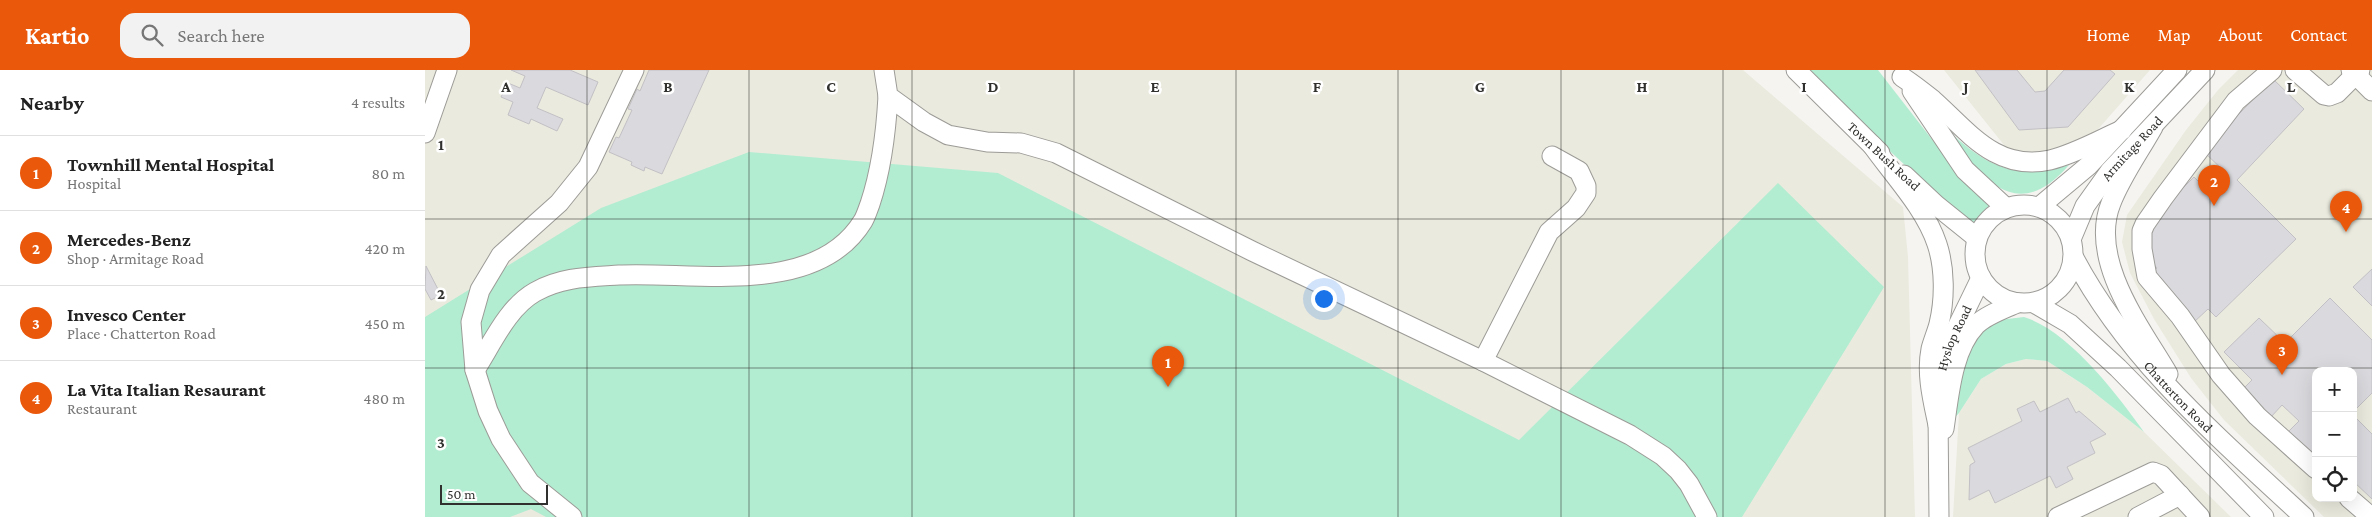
<!DOCTYPE html>
<html lang="en">
<head>
<meta charset="utf-8">
<style>
  :root { --surface:#fff; --page:#f2f2f2; --text:#222; --muted:#767676; --line:#e0e0e0; --accent:#ea580c }
  body { margin:0; font-family:"Crimson Pro",serif; background:var(--page); color:var(--text) }
  .controls { position:absolute; right:15px; bottom:15px; display:grid; overflow:hidden; border-radius:10px; box-shadow:0 5px 20px #0002 }
  .controls button { width:45px; height:45px; display:grid; place-items:center; padding:0; border:0; border-bottom:1px solid var(--line); background:var(--surface); color:var(--text); font:25px sans-serif }
  .scale { position:absolute; left:15px; bottom:12px; width:108px; box-sizing:border-box; padding-left:5px; border:2px solid #30302e; border-top:0; font-size:14px; line-height:18px; white-space:nowrap; color:#30302e; -webkit-text-stroke:4px #fff; paint-order:stroke }
  .you { position:absolute; left:898px; top:228px; width:18px; height:18px; margin:-12px; border:4px solid #fff; border-radius:50%; background:#1a73e8; box-shadow:0 0 0 8px #1a73e833 }
  .badge { display:grid; place-items:center; width:32px; height:32px; border-radius:50%; background:var(--accent); color:#fff; font-size:16px; font-weight:700 }
  .pin { position:absolute; translate:-50% -41px; filter:drop-shadow(0 1px 2px #0008) }
  .pin::after { content:''; position:absolute; top:26px; width:18px; height:15px; background:inherit; clip-path:polygon(0 0,100% 0,50% 100%) }
  .list { margin:0; padding:0; list-style:none }
  h2 { display:flex; justify-content:space-between; align-items:center; height:65px; margin:0; padding:0 20px; font-size:21px }
  h2 small { font-size:16px; font-weight:400; color:var(--muted) }
  .list li { display:grid; grid-template-columns:32px 1fr auto; gap:15px; align-items:center; box-sizing:border-box; height:75px; padding:0 20px; border-top:1px solid var(--line) }
  .list b { display:block; font-size:19px; white-space:nowrap }
  .list p { margin:0; font-size:16px; white-space:nowrap; color:var(--muted) }
  .list em { font-size:16px; font-style:normal; color:var(--muted) }
  .icon { flex:none; width:28px; height:28px; fill:none; stroke:currentColor; stroke-width:2; stroke-linecap:round; stroke-linejoin:round }
  .map { position:relative; flex:none; width:1947px; height:447px; overflow:hidden }
  header { display:flex; align-items:center; gap:30px; box-sizing:border-box; height:70px; padding:0 25px; background:var(--accent); color:#fff }
  header strong { font-size:24px }
  nav { display:flex; gap:28px; margin-inline-start:auto; font-size:18px }
  .search { width:350px; height:45px; background:var(--page); display:flex; align-items:center; gap:12px; box-sizing:border-box; padding:0 18px; border-radius:15px; color:var(--muted); font-size:19px }
  main { display:flex }
  aside { flex:1; background:var(--surface) }
  .map>svg:first-child { display:block }
  .built { fill:#ebeade; fill-rule:evenodd }
  .green { fill:#b2edd2 }
  .building { fill:#dad9dd; stroke:#c2c0c4 }
  .lines { fill:none; stroke-linecap:round; stroke-linejoin:round }
  .minor-casing { stroke:#9c9b97; stroke-width:21 }
  .minor { stroke:#fff; stroke-width:19 }
  .grid { fill:none; stroke:#30302e; stroke-width:1; stroke-opacity:0.55 }
  .labels { text-anchor:middle; dominant-baseline:central; stroke-width:5; stroke-linejoin:round; paint-order:stroke }
  .street-label { font-size:14px; fill:#30302e; stroke:#fff }
  .grid-label { font-size:16px; text-anchor:middle; font-weight:bold; fill:#30302e; stroke:#fff; stroke-width:5; stroke-linejoin:round; paint-order:stroke }
</style>
</head>
<body>
<header>
<strong>Kartio</strong>
<div class="search"><svg class="icon" aria-label="search" viewBox="0 0 24 24"><circle cx="10" cy="10" r="6"/><path d="M15 15l6 6"/></svg>Search here</div>
<nav><a>Home</a><a>Map</a><a>About</a><a>Contact</a></nav>
</header>
<main>
<aside>
<h2>Nearby<small>4 results</small></h2>
<ul class="list">
<li><span class="badge">1</span><div><b>Townhill Mental Hospital</b><p>Hospital</p></div><em>80 m</em></li>
<li><span class="badge">2</span><div><b>Mercedes-Benz</b><p>Shop · Armitage Road</p></div><em>420 m</em></li>
<li><span class="badge">3</span><div><b>Invesco Center</b><p>Place · Chatterton Road</p></div><em>450 m</em></li>
<li><span class="badge">4</span><div><b>La Vita Italian Resaurant</b><p>Restaurant</p></div><em>480 m</em></li>
</ul>
</aside>
<div class="map">
<svg width="1947" height="447" viewBox="0 0 1947 447">
  <rect width="100%" height="100%" fill="#f5f4f0"/>
  <path class="built" d="M 0,0 L 1318,0 L 1478,137 L 1483,187 L 1490,447 L 0,447 Z
    M 1519,0 L 1725,0 L 1668,65 L 1650,76 L 1607,85 L 1583,80 Z
    M 1813,0 L 1947,0 L 1947,447 L 1899,447 L 1799,350 L 1766,308 L 1729,249 L 1705,203 L 1697,172 L 1702,145 L 1761,60 L 1793,20 ZM 1891,301 L 1928,301 L 1928,428 L 1891,428 Z
    M 1601,289 L 1622,291 L 1662,317 L 1719,362 L 1806,447 L 1528,447 L 1534,343 L 1556,309 L 1581,294 Z"/>
  <path class="green" d="M 1377,0 L 1453,0 L 1537,108 L 1564,136 L 1546,156 Z
    M 1511,48 C 1552,90 1584,114 1644,95 C 1585,163 1549,95 1511,48 Z
    M 324,82 L 573,103 L 1094,370 L 1353,113 L 1459,217 L 1317,447 L 121,447 L 106,439 L 85,447 L 0,447 L 0,247 L 176,138 Z
    M 1599,247 C 1644,261 1692,324 1719,362 L 1662,317 L 1622,291 L 1601,289 L 1581,294 L 1556,309 L 1534,343 L 1525,353 L 1528,312 L 1554,261 L 1574,250 Z"/>
  <path class="building" d="M 86,0 L 145,0 L 173,12 L 163,35 L 121,17 L 112,38 L 138,49 L 132,61 L 106,49 L 104,54 L 83,45 L 88,32 L 76,27 L 83,13 L 95,18 L 100,6 Z
    M 224,0 L 284,0 L 237,104 L 220,97 L 219,101 L 206,95 L 207,92 L 184,82 L 191,67 L 194,68 L 207,40 L 203,39 L 212,19 L 215,21 Z
    M 1550,0 L 1592,0 L 1610,22 L 1620,21 L 1639,0 L 1685,0 L 1690,4 L 1643,57 L 1594,60 Z
    M 1848,9 L 1879,39 L 1812,110 L 1871,169 L 1791,247 L 1783,239 L 1768,253 L 1722,207 L 1732,198 L 1725,190 L 1725,151 L 1769,107 L 1783,121 L 1801,103 L 1778,81 Z
    M 1,196 L 16,225 L 6,230 L 0,219 Z
    M 1947,199 L 1947,236 L 1928,217 Z
    M 1905,228 L 1947,270 L 1947,323 L 1928,342 L 1928,301 L 1891,301 L 1891,391 L 1862,363 L 1874,351 L 1857,335 L 1846,347 L 1818,319 L 1827,310 L 1799,282 L 1834,248 L 1860,273 Z
    M 1643,328 L 1651,343 L 1654,341 L 1681,364 L 1665,372 L 1670,383 L 1642,397 L 1648,409 L 1631,418 L 1625,406 L 1570,433 L 1564,420 L 1544,430 L 1545,395 L 1550,392 L 1543,378 L 1597,351 L 1592,339 L 1609,331 L 1615,342 Z
    M 1928,345 L 1947,364 L 1947,429 L 1928,411 Z"/>
  <g class="lines">
    <g class="minor-casing">
      <g id="minor">
        <path d="M 459,0 L 463,26 L 499,52 L 523,65 L 562,72 L 596,73 L 631,83 L 827,181 L 1058,291 L 1205,365 L 1238,386 L 1253,400 L 1264,414 L 1282,447"/>
        <path d="M 1371,0 L 1455,83"/>
        <path d="M 1847,0 L 1811,31 L 1738,128 L 1720,154 L 1717,161 L 1717,179 L 1722,207 L 1755,246 L 1796,305 L 1832,346 L 1891,399"/>
        <path d="M 1870,0 L 1899,25 L 1904,26 L 1912,23 L 1935,0"/>
        <path d="M 1926,0 L 1947,21"/>
        <path d="M 1477,7 C 1488,14 1498,22 1508,30 C 1543,61 1571,102 1625,90 C 1650,84 1674,70 1697,60"/>
        <path d="M 1487,21 L 1540,100 L 1581,138"/>
        <path d="M 1728,57 C 1714,82 1696,107 1686,133 C 1663,190 1716,258 1743,304"/>
        <path d="M 0,63 L 22,0"/>
        <path d="M 1447,75 C 1469,106 1500,138 1512,174 C 1520,198 1520,229 1514,254 C 1512,262 1508,271 1506,279 C 1501,304 1508,331 1513,355"/>
        <path d="M 1479,105 L 1511,135 L 1552,168"/>
        <circle cx="1599" cy="184" r="49"/>
        <path d="M 1614,137 L 1663,96 L 1752,0"/>
        <path id="s1" d="M 1647,167 L 1660,136 L 1685,101 L 1780,0"/>
        <path id="s2" d="M 1649,188 C 1704,292 1794,368 1879,447"/>
        <path d="M 1609,233 L 1645,254 L 1693,298 L 1839,447"/>
        <path d="M 1058,291 L 1124,162 L 1151,138 L 1161,123 L 1161,116 L 1154,101 L 1127,86"/>
        <path d="M 50,300 C 67,274 82,238 110,222 C 136,207 164,207 194,205 C 269,201 391,228 438,151 C 441,146 443,139 445,134 C 457,98 461,63 463,26"/>
        <path id="s3" d="M 1513,313 L 1522,278 L 1556,208"/>
        <path d="M 1513,343 L 1514,447"/>
        <path d="M 1519,359 C 1524,326 1527,280 1551,255 C 1561,245 1579,239 1592,233"/>
        <path d="M 1924,428 L 1946,447"/>
        <path d="M 147,447 L 105,413 L 76,369 L 63,341 L 50,300 L 46,252 L 55,220 L 76,185 L 134,133 L 163,97 L 209,0"/>
        <path d="M 1633,447 L 1728,402 L 1736,405 L 1775,447"/>
        <path d="M 1713,447 L 1755,425"/>
      </g>
    </g>
    <use href="#minor" class="minor"/>
  </g>
  <path class="grid" d="M 162,0 L 162,447M 324,0 L 324,447M 487,0 L 487,447M 649,0 L 649,447M 811,0 L 811,447M 973,0 L 973,447M 1136,0 L 1136,447M 1298,0 L 1298,447M 1460,0 L 1460,447M 1622,0 L 1622,447M 1785,0 L 1785,447M 0,149 L 1947,149M 0,298 L 1947,298"/>
  <g class="labels">
    <g class="street-label">
      <text stroke="none"><textPath href="#s1" startOffset="108">Armitage Road</textPath></text>
      <text transform="translate(1459 86) rotate(43)">Town Bush Road</text>
      <text stroke="none"><textPath href="#s3" startOffset="48">Hyslop Road</textPath></text>
      <text stroke="none"><textPath href="#s2" startOffset="174">Chatterton Road</textPath></text>
    </g>
  </g>
  <g class="grid-label">
    <text x="81" y="22">A</text>
    <text x="243" y="22">B</text>
    <text x="406" y="22">C</text>
    <text x="568" y="22">D</text>
    <text x="730" y="22">E</text>
    <text x="892" y="22">F</text>
    <text x="1055" y="22">G</text>
    <text x="1217" y="22">H</text>
    <text x="1379" y="22">I</text>
    <text x="1541" y="22">J</text>
    <text x="1704" y="22">K</text>
    <text x="1866" y="22">L</text>
    <text x="16" y="80">1</text>
    <text x="16" y="229">2</text>
    <text x="16" y="378">3</text>
  </g>
</svg>
<div class="controls">
<button>+</button>
<button>−</button>
<button><svg class="icon" aria-label="locate" viewBox="0 0 24 24"><circle cx="12" cy="12" r="6"/><path d="M12 2v4M12 18v4M2 12h4M18 12h4"/></svg></button>
</div>
<div class="scale">50 m</div>
<div class="you"></div>
<div class="pin badge" style="left:743px;top:317px">1</div>
<div class="pin badge" style="left:1789px;top:136px">2</div>
<div class="pin badge" style="left:1857px;top:305px">3</div>
<div class="pin badge" style="left:1921px;top:162px">4</div>
</div>
</main>
</body>
</html>
